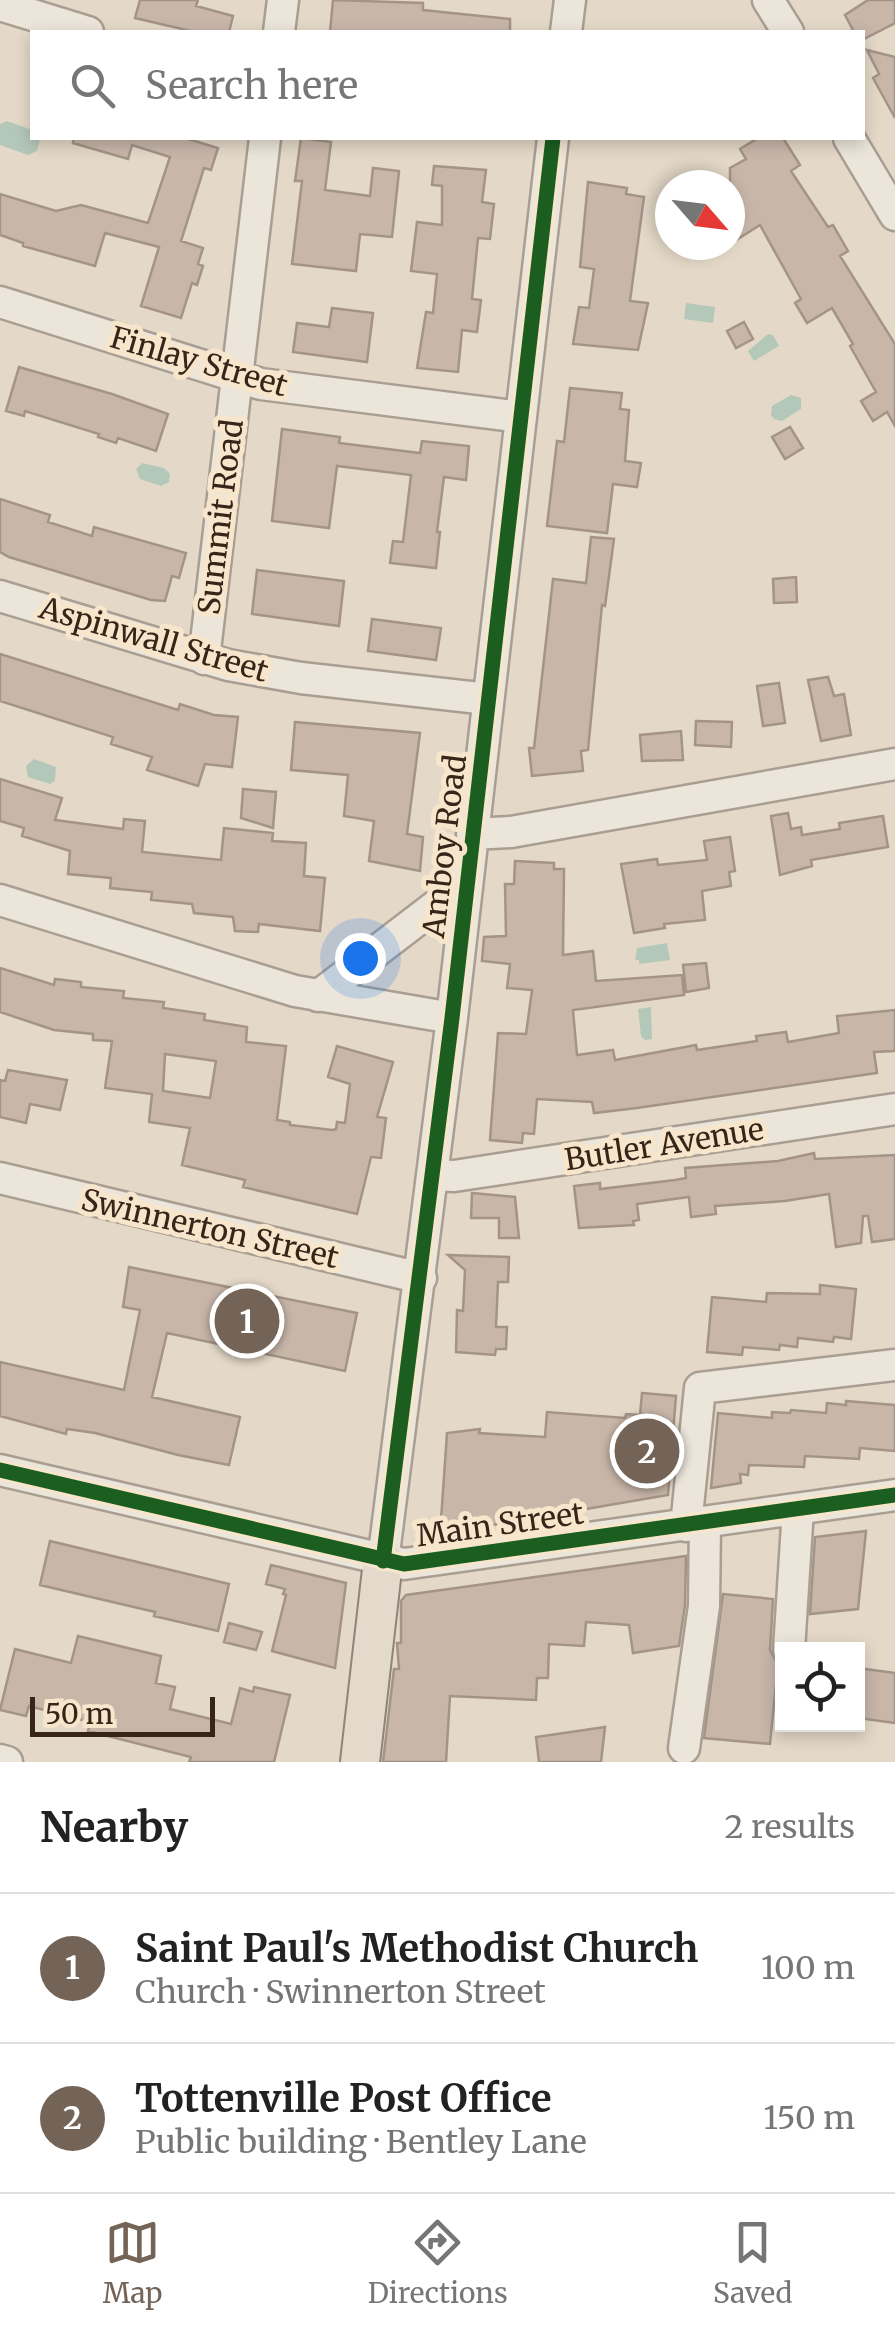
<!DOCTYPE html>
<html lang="en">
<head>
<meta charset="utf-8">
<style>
  :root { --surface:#fff; --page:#f2f2f2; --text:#222; --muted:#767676; --line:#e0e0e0; --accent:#746457 }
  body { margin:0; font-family:Merriweather,serif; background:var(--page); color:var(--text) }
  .controls { position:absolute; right:30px; bottom:30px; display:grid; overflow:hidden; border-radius:0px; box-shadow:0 5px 15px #0003 }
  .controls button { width:90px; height:90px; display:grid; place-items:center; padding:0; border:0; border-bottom:2px solid var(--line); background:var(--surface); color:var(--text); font:50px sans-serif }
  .compass { position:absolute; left:655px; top:170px; width:90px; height:90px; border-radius:50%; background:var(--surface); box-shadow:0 5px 15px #0003; rotate:118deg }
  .scale { position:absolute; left:30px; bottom:25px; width:185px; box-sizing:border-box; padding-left:10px; border:5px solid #37251a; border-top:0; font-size:28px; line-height:35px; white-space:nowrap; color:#37251a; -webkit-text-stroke:8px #f7e6cc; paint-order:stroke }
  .you { position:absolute; left:360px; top:958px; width:35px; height:35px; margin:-25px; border:8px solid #fff; border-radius:50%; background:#1a73e8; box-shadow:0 0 0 15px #1a73e833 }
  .badge { display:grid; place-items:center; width:65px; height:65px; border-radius:50%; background:var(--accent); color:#fff; font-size:32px; font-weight:700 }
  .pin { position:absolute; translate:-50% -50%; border:5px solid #fff; box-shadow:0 2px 10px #0006 }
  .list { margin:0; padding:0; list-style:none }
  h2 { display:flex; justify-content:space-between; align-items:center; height:130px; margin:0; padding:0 40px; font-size:42px }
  h2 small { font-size:32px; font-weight:400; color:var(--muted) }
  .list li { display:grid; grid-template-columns:65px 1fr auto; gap:30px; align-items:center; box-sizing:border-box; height:150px; padding:0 40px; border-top:2px solid var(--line) }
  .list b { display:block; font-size:38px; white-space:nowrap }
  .list p { margin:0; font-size:32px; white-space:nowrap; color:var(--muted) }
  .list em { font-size:32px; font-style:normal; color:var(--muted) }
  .icon { flex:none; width:55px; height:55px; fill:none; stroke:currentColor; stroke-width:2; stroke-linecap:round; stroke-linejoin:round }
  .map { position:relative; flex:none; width:895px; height:1762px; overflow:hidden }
  .search { position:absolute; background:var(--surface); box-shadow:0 5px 15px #0003; left:30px; right:30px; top:30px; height:110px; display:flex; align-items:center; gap:25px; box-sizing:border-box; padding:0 35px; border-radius:0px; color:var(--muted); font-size:38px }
  .sheet { height:430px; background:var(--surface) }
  nav { display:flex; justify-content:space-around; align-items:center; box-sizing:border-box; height:140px; border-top:2px solid var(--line); background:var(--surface); font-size:28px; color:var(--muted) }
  nav a { display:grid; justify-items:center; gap:5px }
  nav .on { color:var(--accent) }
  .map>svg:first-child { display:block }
  .water { fill:#b4c8ba }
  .building { fill:#c8b6a9; stroke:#a49488; stroke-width:2.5; fill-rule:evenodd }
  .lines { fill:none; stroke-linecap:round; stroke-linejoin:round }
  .minor-casing { stroke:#a99e92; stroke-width:35 }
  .major-casing { stroke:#8e8479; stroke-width:42 }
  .minor { stroke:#ece5da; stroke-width:30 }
  .major { stroke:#e3dacb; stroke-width:38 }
  .cycleway-casing { stroke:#f7e6cc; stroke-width:21 }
  .cycleway { stroke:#1b5e20; stroke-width:15 }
  .labels { text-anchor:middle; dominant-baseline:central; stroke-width:10; stroke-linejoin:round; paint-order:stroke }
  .street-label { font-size:30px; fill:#37251a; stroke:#f7e6cc }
</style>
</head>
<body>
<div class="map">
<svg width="895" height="1762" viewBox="0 0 895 1762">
  <rect width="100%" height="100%" fill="#e4d9c8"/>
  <path class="water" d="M 7,121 L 32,130 L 32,138 L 40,139 L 37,151 L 28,155 L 0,145 L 0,124 Z
    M 686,303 L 715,307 L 713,323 L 684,319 Z
    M 768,334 L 773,335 L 779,346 L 754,361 L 748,351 Z
    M 791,395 L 801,398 L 801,409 L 782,421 L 774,419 L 771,415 L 772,406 Z
    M 142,463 L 164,468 L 170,474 L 169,482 L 161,486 L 140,479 L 136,469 Z
    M 34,759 L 56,767 L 55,781 L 50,784 L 28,777 L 26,766 Z
    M 667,943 L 670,960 L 639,964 L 639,960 L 635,960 L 637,948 Z
    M 651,1007 L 652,1039 L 645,1040 L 641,1036 L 638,1009 Z"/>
  <path class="building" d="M 140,0 L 198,0 L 196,6 L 233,16 L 229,32 L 195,32 L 135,18 Z
    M 333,0 L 423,3 L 423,10 L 510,19 L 510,32 L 330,32 Z
    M 868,0 L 895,0 L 895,23 L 862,40 L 862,32 L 854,32 L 845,15 Z
    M 867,50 L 895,57 L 895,118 L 873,78 L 879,74 Z
    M 74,138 L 185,138 L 218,148 L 211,170 L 204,168 L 181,241 L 203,248 L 198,264 L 203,266 L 197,285 L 192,283 L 181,318 L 141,306 L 159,247 L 105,233 L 95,266 L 23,246 L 23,243 L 0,235 L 0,194 L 56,211 L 81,205 L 148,223 L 170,157 L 132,145 L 128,159 L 73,143 Z
    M 301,138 L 331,142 L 325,190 L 370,196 L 373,168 L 399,171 L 392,237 L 360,234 L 356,271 L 292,264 L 302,181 L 295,181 Z
    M 758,138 L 783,138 L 800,165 L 791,171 L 828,227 L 833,225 L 848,251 L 840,256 L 895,344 L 895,426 L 887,412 L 873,421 L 861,401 L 876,392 L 850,346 L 853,344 L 832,308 L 807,323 L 795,303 L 801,299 L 760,225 L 730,244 L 730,168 L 746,159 L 740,149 Z
    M 434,166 L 486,170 L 482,202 L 494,204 L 490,239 L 478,238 L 472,299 L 481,300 L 477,332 L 462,330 L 458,372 L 417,368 L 426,312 L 433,313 L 437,274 L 411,271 L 417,222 L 442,225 L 442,186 L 432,185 Z
    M 588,182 L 627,188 L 626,194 L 644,197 L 630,301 L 648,303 L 638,350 L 573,344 L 579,307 L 589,308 L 594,269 L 580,267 Z
    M 332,308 L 373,313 L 367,362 L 293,352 L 297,323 L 329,327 Z
    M 744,322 L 753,339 L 736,348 L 727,331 Z
    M 19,367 L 112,394 L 168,414 L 156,451 L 118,438 L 116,443 L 98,437 L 99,434 L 25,411 L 24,416 L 6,411 Z
    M 570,388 L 622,393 L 620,409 L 629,410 L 625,461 L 641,463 L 637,487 L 613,484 L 607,533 L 547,526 L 557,441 L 564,442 Z
    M 790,427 L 803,448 L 785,459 L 772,437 Z
    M 282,429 L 340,437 L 339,443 L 420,453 L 422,441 L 469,446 L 466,480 L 444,477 L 437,532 L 440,532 L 436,568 L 390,563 L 393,541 L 403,542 L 411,475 L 337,466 L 329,528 L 272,521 Z
    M 0,499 L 50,515 L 48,522 L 92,536 L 94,527 L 186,553 L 179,578 L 172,576 L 165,601 L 151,600 L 9,557 L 0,552 Z
    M 591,537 L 614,539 L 605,606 L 602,605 L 588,750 L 581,751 L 583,771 L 532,776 L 529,748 L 534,748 L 553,579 L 586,583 Z
    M 257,570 L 344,581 L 339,626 L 252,614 Z
    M 796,577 L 797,602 L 774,603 L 773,579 Z
    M 372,619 L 441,628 L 436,660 L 368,651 Z
    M 0,654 L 178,710 L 180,704 L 214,715 L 238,717 L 232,767 L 205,764 L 198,786 L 147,770 L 152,757 L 111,744 L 113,737 L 0,701 Z
    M 828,677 L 834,696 L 844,694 L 851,735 L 821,741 L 808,680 Z
    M 779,683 L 785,723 L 763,726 L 757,686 Z
    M 696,721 L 732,722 L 731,747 L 695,745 Z
    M 295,722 L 420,733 L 407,834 L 423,837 L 420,871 L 369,861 L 374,821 L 344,816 L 348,775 L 291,770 Z
    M 681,731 L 683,760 L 642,761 L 640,735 Z
    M 0,779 L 62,798 L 55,820 L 123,829 L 124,819 L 145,821 L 142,852 L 221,860 L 224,828 L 273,833 L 272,841 L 306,843 L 304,876 L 325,878 L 320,931 L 259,924 L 258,932 L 235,931 L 233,917 L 194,913 L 192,904 L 151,900 L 152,892 L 110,888 L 111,878 L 68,874 L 70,851 L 22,836 L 24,828 L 0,821 Z
    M 243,789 L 276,792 L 273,828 L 241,818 Z
    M 788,813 L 791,829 L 801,827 L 802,835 L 840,829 L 839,823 L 883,816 L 888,847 L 811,860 L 812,866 L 780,875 L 771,816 Z
    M 730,837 L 735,871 L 729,872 L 731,886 L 702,891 L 705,920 L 664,924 L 665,928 L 634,933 L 621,864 L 657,859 L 658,865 L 707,860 L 704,841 Z
    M 515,861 L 554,863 L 554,869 L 564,869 L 563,955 L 593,951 L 596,981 L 682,975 L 684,995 L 573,1010 L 577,1055 L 613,1050 L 615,1060 L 696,1045 L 697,1050 L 757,1041 L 756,1036 L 786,1032 L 788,1042 L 839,1033 L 837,1016 L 895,1010 L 895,1051 L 874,1052 L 877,1073 L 637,1108 L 594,1113 L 592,1102 L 537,1099 L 534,1134 L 523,1133 L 522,1143 L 490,1140 L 498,1033 L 526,1034 L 532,990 L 507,988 L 510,964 L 482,961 L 484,937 L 506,936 L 505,884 L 514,884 Z
    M 706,963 L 709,988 L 686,992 L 683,965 Z
    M 0,968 L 54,985 L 55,979 L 81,982 L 81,987 L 124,991 L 123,998 L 164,1002 L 163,1008 L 205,1014 L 204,1020 L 247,1027 L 246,1042 L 286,1046 L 277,1120 L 290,1122 L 290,1125 L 332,1130 L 336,1129 L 337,1122 L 345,1123 L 350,1084 L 328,1077 L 337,1046 L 393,1062 L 377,1117 L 386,1118 L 381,1158 L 371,1157 L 357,1214 L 243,1187 L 245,1180 L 182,1165 L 190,1128 L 149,1122 L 152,1094 L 105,1088 L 112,1041 L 93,1040 L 93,1034 L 54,1030 L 0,1012 ZM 165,1054 L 216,1061 L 210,1098 L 163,1091 Z
    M 8,1070 L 67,1080 L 60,1110 L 30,1104 L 26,1123 L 0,1117 L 0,1080 L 5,1081 Z
    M 814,1153 L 815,1159 L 895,1155 L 895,1239 L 872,1242 L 868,1216 L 863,1216 L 861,1243 L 836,1247 L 829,1194 L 785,1201 L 715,1206 L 716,1214 L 691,1217 L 689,1197 L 637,1204 L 639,1220 L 633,1221 L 634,1225 L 579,1228 L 574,1186 L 600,1183 L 600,1189 L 675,1180 L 686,1178 L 685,1168 L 778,1161 Z
    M 472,1193 L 515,1197 L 519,1238 L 499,1238 L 499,1218 L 471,1218 Z
    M 448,1255 L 509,1257 L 508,1282 L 498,1282 L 496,1327 L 507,1327 L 506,1349 L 496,1349 L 495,1355 L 456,1352 L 457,1310 L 463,1311 L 465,1270 Z
    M 129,1267 L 357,1313 L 345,1371 L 167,1333 L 152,1397 L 240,1417 L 229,1465 L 178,1455 L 95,1433 L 67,1429 L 66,1434 L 0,1416 L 0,1362 L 124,1390 L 140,1310 L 123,1307 Z
    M 820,1285 L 856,1289 L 851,1339 L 834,1337 L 833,1342 L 798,1338 L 797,1347 L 780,1345 L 779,1350 L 743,1347 L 742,1355 L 707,1352 L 712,1297 L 766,1302 L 767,1293 L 820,1294 Z
    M 642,1393 L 676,1396 L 668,1495 L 440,1534 L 447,1433 L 480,1429 L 479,1433 L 545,1437 L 547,1412 L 625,1418 L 626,1414 L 640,1415 Z
    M 846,1401 L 895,1405 L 895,1451 L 860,1448 L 859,1459 L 805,1456 L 804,1467 L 749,1465 L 748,1475 L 740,1474 L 741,1483 L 711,1488 L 718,1413 L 772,1418 L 772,1412 L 790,1413 L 791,1410 L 826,1413 L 827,1403 L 846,1405 Z
    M 866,1531 L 858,1609 L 810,1614 L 815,1537 Z
    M 50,1541 L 229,1584 L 218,1631 L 154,1616 L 155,1612 L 40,1585 Z
    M 686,1556 L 685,1605 L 679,1646 L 633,1653 L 629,1625 L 586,1622 L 584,1646 L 549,1644 L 548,1678 L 537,1678 L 536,1700 L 450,1696 L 446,1762 L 383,1762 L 394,1669 L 399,1669 L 397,1643 L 401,1643 L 401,1601 L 406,1595 Z
    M 271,1565 L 346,1583 L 335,1668 L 272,1651 L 286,1595 L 283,1594 L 285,1589 L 266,1584 Z
    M 723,1594 L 773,1599 L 770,1650 L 778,1665 L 770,1744 L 704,1738 Z
    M 229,1623 L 262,1632 L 256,1650 L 224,1642 Z
    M 78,1636 L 161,1656 L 156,1683 L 175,1687 L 170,1709 L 231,1724 L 240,1688 L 253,1692 L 254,1687 L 290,1695 L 274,1762 L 189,1762 L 191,1757 L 88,1731 L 90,1722 L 29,1706 L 26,1716 L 0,1710 L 15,1649 L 71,1663 Z
    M 858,1668 L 895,1673 L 895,1723 L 858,1718 Z
    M 605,1727 L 601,1762 L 539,1762 L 536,1737 Z"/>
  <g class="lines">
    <g class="minor-casing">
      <path id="minor" d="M 768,0 L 788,32
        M 0,5 L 88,32
        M 279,32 L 283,0
        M 566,32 L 570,0
        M 849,138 L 895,215
        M 0,302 L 261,384 L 521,417
        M 0,596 L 228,665 L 301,678 L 488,699
        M 204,659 L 265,138
        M 472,834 L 511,832 L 895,764
        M 0,900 L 295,991 L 452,1018
        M 318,996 L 467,882
        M 433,1175 L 454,1176 L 895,1109
        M 0,1178 L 421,1278
        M 0,1470 L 404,1564 L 895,1495
        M 686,1526 L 700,1388 L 895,1365
        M 383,1561 L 452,1018 L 553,138
        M 789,1650 L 798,1509
        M 684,1748 L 704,1606 L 705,1523
        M 0,1760 L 7,1762"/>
    </g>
    <g class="major-casing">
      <path id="major" d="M 360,1762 L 383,1561"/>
    </g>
    <use href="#minor" class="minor"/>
    <use href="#major" class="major"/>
    <g class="cycleway-casing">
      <path id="cycleway" d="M 0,1470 L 404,1564 L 895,1495
        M 383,1561 L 452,1018 L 553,138"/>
    </g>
    <use href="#cycleway" class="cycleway"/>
  </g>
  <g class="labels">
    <g class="street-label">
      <text transform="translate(199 361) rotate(16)">Finlay Street</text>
      <text transform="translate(220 517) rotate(-83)">Summit Road</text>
      <text transform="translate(154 639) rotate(16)">Aspinwall Street</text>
      <text transform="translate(444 846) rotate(-83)">Amboy Road</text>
      <text transform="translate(664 1144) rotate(-9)">Butler Avenue</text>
      <text transform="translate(210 1228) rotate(13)">Swinnerton Street</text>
      <text transform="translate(500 1524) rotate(-8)">Main Street</text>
    </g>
  </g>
</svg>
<div class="controls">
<button><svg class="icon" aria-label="locate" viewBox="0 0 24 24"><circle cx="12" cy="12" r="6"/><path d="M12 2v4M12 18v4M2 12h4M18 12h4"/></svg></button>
</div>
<svg class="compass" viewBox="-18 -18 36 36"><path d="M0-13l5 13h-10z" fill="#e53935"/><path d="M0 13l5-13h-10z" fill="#767676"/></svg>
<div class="scale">50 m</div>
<div class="you"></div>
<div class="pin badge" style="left:247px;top:1321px">1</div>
<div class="pin badge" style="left:647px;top:1451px">2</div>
<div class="search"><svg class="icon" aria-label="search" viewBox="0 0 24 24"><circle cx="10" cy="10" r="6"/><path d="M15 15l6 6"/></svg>Search here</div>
</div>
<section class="sheet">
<h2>Nearby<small>2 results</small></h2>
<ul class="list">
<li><span class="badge">1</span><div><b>Saint Paul's Methodist Church</b><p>Church · Swinnerton Street</p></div><em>100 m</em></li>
<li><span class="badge">2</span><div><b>Tottenville Post Office</b><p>Public building · Bentley Lane</p></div><em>150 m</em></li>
</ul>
</section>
<nav>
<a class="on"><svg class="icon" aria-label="map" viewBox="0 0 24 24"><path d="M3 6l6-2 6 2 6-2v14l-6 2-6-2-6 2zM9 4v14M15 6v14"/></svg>Map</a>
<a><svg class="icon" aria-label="directions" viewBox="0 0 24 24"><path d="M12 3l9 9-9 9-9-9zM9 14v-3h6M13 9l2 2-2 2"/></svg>Directions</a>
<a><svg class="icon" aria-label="saved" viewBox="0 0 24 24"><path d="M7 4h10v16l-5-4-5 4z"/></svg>Saved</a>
</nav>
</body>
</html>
